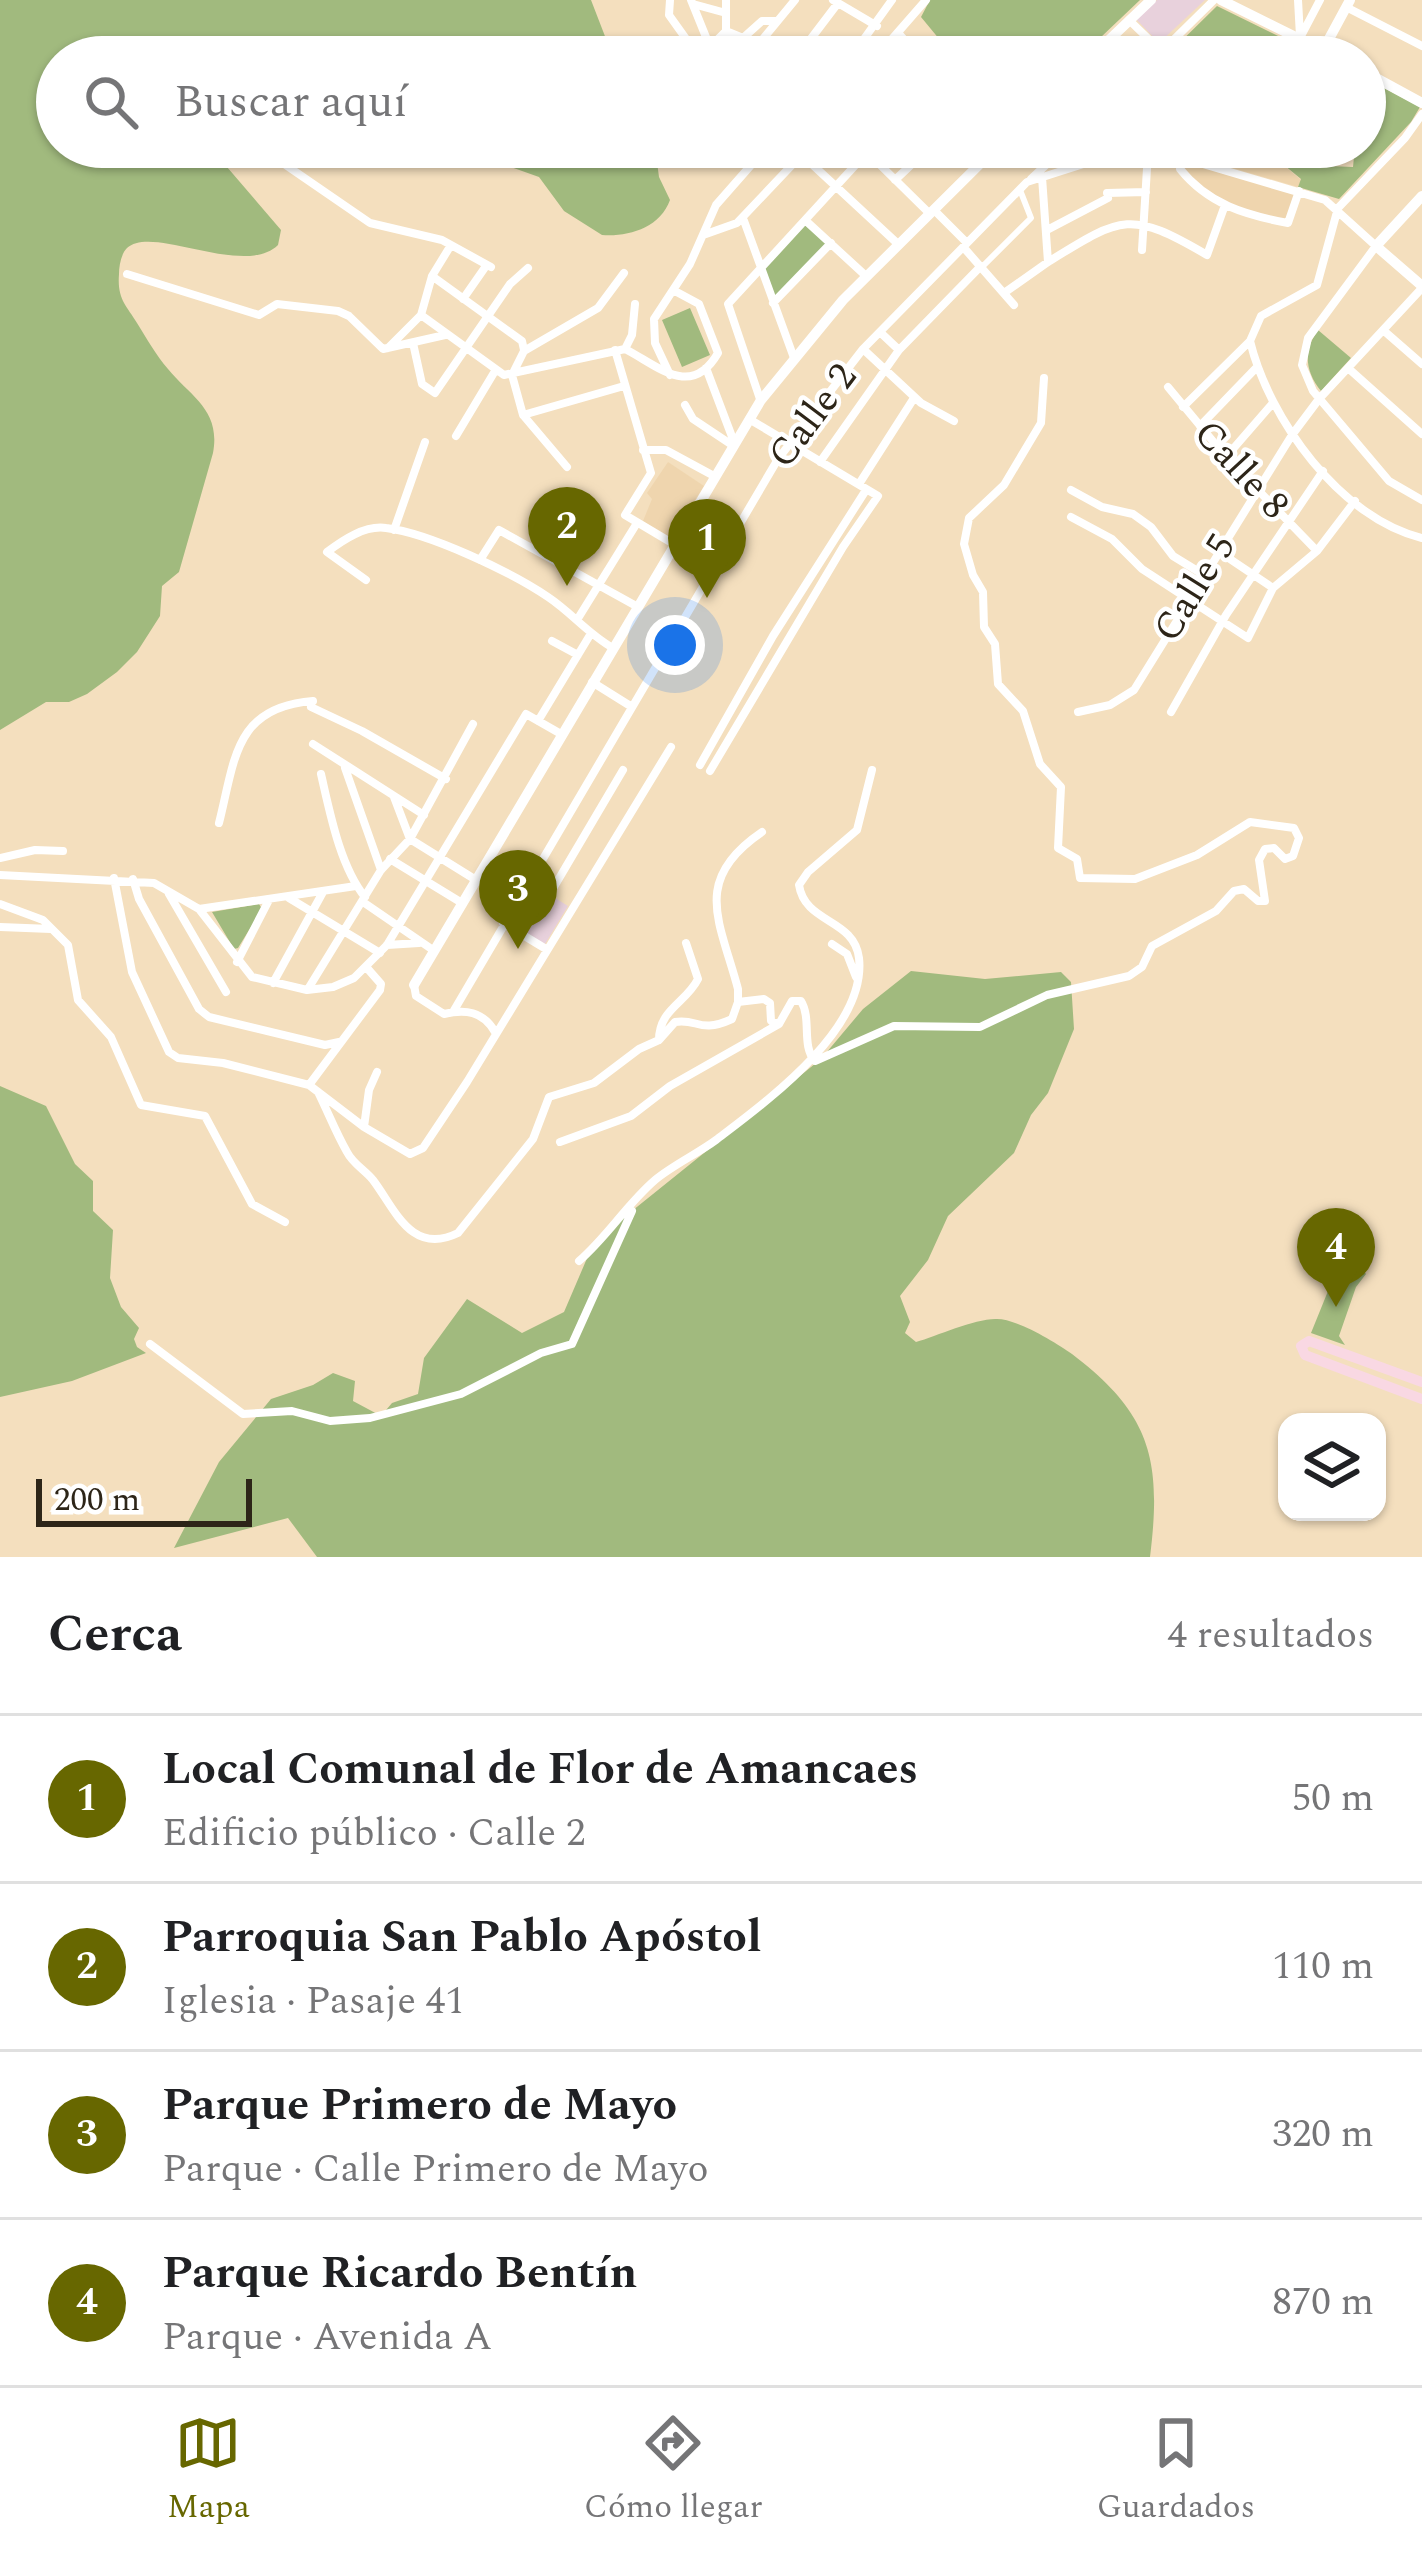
<!DOCTYPE html>
<html lang="es">
<head>
<meta charset="utf-8">
<style>
  :root { --surface:#fff; --page:#f6f6f6; --text:#202124; --muted:#757577; --line:#e0e0e0; --accent:#676700 }
  body { margin:0; font-family:Spectral,serif; background:var(--page); color:var(--text) }
  .controls { position:absolute; right:36px; bottom:36px; display:grid; overflow:hidden; border-radius:24px; box-shadow:0 3px 9px #0004 }
  .controls button { width:108px; height:108px; display:grid; place-items:center; padding:0; border:0; border-bottom:3px solid var(--line); background:var(--surface); color:var(--text); font:60px sans-serif }
  .scale { position:absolute; left:36px; bottom:30px; width:216px; box-sizing:border-box; padding-left:12px; border:6px solid #2d2518; border-top:0; font-size:33px; line-height:42px; white-space:nowrap; color:#2d2518; -webkit-text-stroke:9px #fff; paint-order:stroke }
  .you { position:absolute; left:675px; top:645px; width:42px; height:42px; margin:-30px; border:9px solid #fff; border-radius:50%; background:#1a73e8; box-shadow:0 0 0 18px #1a73e833 }
  .badge { display:grid; place-items:center; width:78px; height:78px; border-radius:50%; background:var(--accent); color:#fff; font-size:39px; font-weight:700 }
  .pin { position:absolute; translate:-50% -99px; filter:drop-shadow(0 3px 6px #0008) }
  .pin::after { content:''; position:absolute; top:63px; width:42px; height:36px; background:inherit; clip-path:polygon(0 0,100% 0,50% 100%) }
  .list { margin:0; padding:0; list-style:none }
  h2 { display:flex; justify-content:space-between; align-items:center; height:156px; margin:0; padding:0 48px; font-size:51px }
  h2 small { font-size:39px; font-weight:400; color:var(--muted) }
  .list li { display:grid; grid-template-columns:78px 1fr auto; gap:36px; align-items:center; box-sizing:border-box; height:168px; padding:0 48px; border-top:3px solid var(--line) }
  .list b { display:block; font-size:45px; white-space:nowrap }
  .list p { margin:0; font-size:39px; white-space:nowrap; color:var(--muted) }
  .list em { font-size:39px; font-style:normal; color:var(--muted) }
  .icon { flex:none; width:66px; height:66px; fill:none; stroke:currentColor; stroke-width:2; stroke-linecap:round; stroke-linejoin:round }
  .map { position:relative; flex:none; width:1422px; height:1557px; overflow:hidden }
  .search { position:absolute; background:var(--surface); box-shadow:0 3px 9px #0004; left:36px; right:36px; top:36px; height:132px; display:flex; align-items:center; gap:30px; box-sizing:border-box; padding:0 42px; border-radius:66px; color:var(--muted); font-size:45px }
  .sheet { height:828px; background:var(--surface) }
  nav { display:flex; justify-content:space-around; align-items:center; box-sizing:border-box; height:168px; border-top:3px solid var(--line); background:var(--surface); font-size:33px; color:var(--muted) }
  nav a { display:grid; justify-items:center; gap:6px }
  nav .on { color:var(--accent) }
  .map>svg:first-child { display:block }
  .commercial { fill:#e8d1dc }
  .built { fill:#efd5ae }
  .green { fill:#a1ba7e }
  .lines { fill:none; stroke-linecap:round; stroke-linejoin:round }
  .pedestrian { stroke:#fff; stroke-width:6 }
  .minor { stroke:#fff; stroke-width:8 }
  .tertiary { stroke:#fff; stroke-width:10 }
  .secondary { stroke:#f9d8e3; stroke-width:10 }
  .labels { text-anchor:middle; dominant-baseline:central; stroke-width:9; stroke-linejoin:round; paint-order:stroke }
  .street-label { font-size:39px; fill:#2d2518; stroke:#fff }
</style>
</head>
<body>
<div class="map">
<svg width="1422" height="1557" viewBox="0 0 1422 1557">
  <rect width="100%" height="100%" fill="#f4dfbe"/>
  <path class="commercial" d="M 1157,0 L 1205,0 L 1159,43 L 1136,19 Z
    M 536,886 L 568,906 L 545,944 L 513,925 Z"/>
  <path class="built" d="M 1076,147 L 1262,147 L 1301,180 L 1298,187 L 1161,147 L 1080,158 Z
    M 1184,160 L 1296,193 L 1287,220 L 1258,214 L 1202,193 L 1194,178 L 1183,171 Z
    M 668,462 L 704,486 L 670,539 L 643,521 L 652,499 L 647,493 Z"/>
  <path class="green" d="M 0,0 L 591,0 L 613,57 L 57,57 L 57,147 L 215,147 L 227,167 L 281,230 L 278,245 C 244,278 152,224 127,248 C 121,254 119,266 119,274 C 117,299 126,305 137,323 C 147,339 156,355 168,369 C 191,397 221,410 213,453 L 179,572 L 162,586 L 160,616 L 137,652 L 117,672 L 87,694 L 69,702 L 46,702 L 0,730 Z
    M 930,0 L 1140,0 L 1080,57 L 954,57 L 921,17 Z
    M 1217,6 L 1321,57 L 1165,57 Z
    M 1365,78 L 1420,107 L 1411,122 L 1339,199 L 1298,187 L 1301,179 L 1262,147 L 1332,147 L 1329,166 L 1353,167 L 1355,147 L 1365,147 Z
    M 489,147 L 655,147 L 659,177 L 670,200 C 660,228 628,237 602,235 L 564,211 L 539,177 L 502,164 Z
    M 804,224 L 827,244 L 775,296 L 764,269 Z
    M 690,308 L 710,355 L 682,367 L 662,320 Z
    M 1318,330 L 1351,358 L 1321,391 C 1305,371 1303,351 1318,330 Z
    M 259,904 L 262,909 L 238,948 L 234,949 L 212,912 Z
    M 911,971 L 985,979 L 1061,972 L 1071,982 L 1074,1029 L 1048,1093 L 1031,1115 L 1014,1153 L 948,1216 L 928,1260 L 900,1296 L 910,1322 L 905,1333 L 916,1342 C 937,1336 976,1318 997,1319 C 1017,1319 1055,1342 1072,1354 C 1151,1414 1162,1460 1150,1557 L 317,1557 L 288,1518 L 174,1548 L 219,1462 L 271,1399 L 313,1385 L 333,1373 L 355,1381 L 353,1401 L 381,1416 L 392,1403 L 418,1394 L 424,1358 L 467,1299 L 522,1333 L 564,1312 L 588,1256 L 612,1227 L 821,1059 L 863,1009 Z
    M 0,1086 L 46,1106 L 75,1164 L 93,1181 L 93,1211 L 113,1230 L 110,1278 L 121,1307 L 139,1328 L 134,1339 L 137,1347 L 146,1353 L 72,1381 L 0,1397 Z
    M 1353,1257 L 1366,1274 L 1356,1287 L 1339,1336 L 1345,1345 L 1311,1333 L 1341,1259 Z"/>
  <g class="lines">
    <path class="pedestrian" d="M 982,267 L 1031,218 L 1020,190"/>
    <path class="minor" d="M 670,0 L 669,15 L 699,57
      M 691,0 L 710,47 L 726,31
      M 726,0 L 726,31 L 743,38 L 762,21 L 777,21
      M 833,0 L 877,26
      M 1298,0 L 1300,36
      M 693,4 L 726,13
      M 1346,7 L 1422,46
      M 1129,20 L 1160,50
      M 899,34 L 920,57
      M 1300,38 L 1320,0
      M 856,50 L 892,39 L 926,0
      M 748,57 L 795,0
      M 797,57 L 838,3
      M 851,57 L 892,0
      M 891,57 L 906,41
      M 1156,57 L 1214,0
      M 1422,114 L 1405,138 L 1338,208 L 1317,285 L 1261,316 L 1250,341 C 1269,419 1340,518 1422,538
      M 867,152 L 929,213
      M 802,155 L 898,244
      M 1182,156 L 1180,169 C 1208,204 1245,215 1288,223 L 1299,191
      M 274,157 L 370,223 L 442,240 L 491,267
      M 1042,177 L 1048,262 C 1122,216 1130,210 1207,255 L 1225,205
      M 1031,179 L 1065,147
      M 895,180 L 930,147
      M 1107,193 L 1146,192
      M 934,210 L 967,243
      M 743,218 L 794,358
      M 805,220 L 866,276
      M 1047,230 L 1108,198
      M 706,234 L 737,223 L 809,147
      M 965,249 L 1014,305
      M 1142,250 L 1148,152
      M 127,274 L 259,315 L 277,304 L 338,311 L 349,316 L 383,349 L 445,335
      M 432,276 L 522,341 L 524,350
      M 1004,293 L 1048,262
      M 463,299 L 486,266
      M 773,303 L 831,243
      M 421,315 L 504,375 L 625,349 C 657,365 691,400 718,353 L 699,304 L 673,290
      M 1383,330 L 1422,364
      M 881,333 L 899,350
      M 413,343 L 422,384 L 435,393 L 510,284 L 528,268
      M 388,348 L 421,315 L 432,276 L 451,245
      M 625,349 L 632,335 L 635,304
      M 863,349 L 921,403 L 954,421
      M 615,350 L 651,473 L 625,515 L 714,568
      M 706,368 L 734,442
      M 1348,368 L 1422,434
      M 670,375 L 655,343 L 654,319 L 690,264 L 716,205 L 767,147
      M 1168,387 L 1226,457 L 1317,551
      M 760,399 L 728,304 L 872,147
      M 685,405 L 693,419 L 732,445
      M 1183,407 L 1250,341
      M 523,415 L 624,386
      M 1200,426 L 1257,367
      M 456,436 L 495,371
      M 643,450 L 666,450 L 714,476
      M 1226,457 L 1272,404
      M 820,462 L 899,350 L 981,266
      M 567,467 L 523,415 L 512,375 L 524,351 L 598,308 L 624,273
      M 859,484 L 914,398
      M 1071,490 L 1102,507 L 1133,514 L 1151,527 L 1173,556 L 1204,575
      M 1071,517 L 1112,539 L 1142,569 L 1248,638 L 1273,588 L 1317,551 L 1355,501
      M 394,530 L 425,442
      M 1218,551 L 1273,588
      M 480,560 L 499,530 L 638,607
      M 366,580 L 327,552 C 343,540 365,525 386,528 C 429,533 511,572 548,597 C 572,613 588,634 613,648
      M 577,620 L 637,523
      M 552,641 L 578,655
      M 592,682 L 632,707
      M 311,707 L 362,731 L 446,779
      M 1078,712 L 1110,705 L 1134,690 L 1292,435 L 1319,399 L 1422,288
      M 1171,712 L 1226,615 L 1323,471
      M 538,721 L 590,635
      M 313,744 L 424,815
      M 700,765 L 773,636 L 866,490
      M 345,768 L 381,870
      M 710,771 L 843,547 L 878,496 L 749,419
      M 321,774 C 330,813 340,866 365,897
      M 394,797 L 410,839 L 476,880
      M 219,823 C 235,760 234,707 313,701
      M 0,858 L 35,850 L 63,851
      M 390,859 L 462,903
      M 0,875 L 154,883 L 199,909 L 252,977 L 307,990 L 333,987 L 354,978 L 387,945 L 526,714 L 561,734
      M 114,878 L 132,972 L 169,1052 L 178,1058 L 223,1063 L 309,1085 L 364,1127 L 410,1154 L 423,1148 L 467,1082 L 671,747
      M 530,878 L 551,892 L 623,770
      M 133,879 L 139,899 L 199,1009 L 209,1017 L 325,1045 L 339,1042
      M 169,894 L 226,992
      M 289,898 L 380,953
      M 363,902 L 433,950
      M 0,904 L 43,920 L 68,945 L 78,1000 L 111,1037 L 141,1105 L 205,1116 L 252,1204 L 285,1222
      M 199,909 L 356,886
      M 503,923 L 546,949
      M 0,927 L 51,929
      M 832,944 L 847,954 L 856,977
      M 387,945 L 419,943
      M 237,962 L 269,900
      M 273,983 L 323,892
      M 414,985 L 416,996 L 444,1014 C 465,1009 483,1011 495,1032
      M 308,989 L 381,870 L 410,839 L 473,724
      M 738,1002 L 738,989 C 720,921 691,880 762,832
      M 453,1012 L 778,459 L 863,349 L 1027,182 L 1096,160 L 1148,152 L 1169,154 L 1325,200 L 1376,246 L 1308,338 L 1302,365 L 1313,391 L 1389,481 L 1422,500
      M 659,1040 L 675,1022 C 698,1018 699,1034 732,1019 L 738,1002 L 764,999 L 770,1003 L 771,1021 L 779,1024 L 792,1001 L 801,1001 C 812,1019 801,1046 815,1061 L 894,1026 L 980,1027 L 1047,995 L 1129,976 L 1142,967 L 1152,946 L 1216,911 L 1234,891 L 1244,889 L 1258,901 L 1265,901 L 1259,860 L 1265,849 L 1274,848 L 1285,859 L 1293,856 L 1299,838 L 1294,828 L 1250,822 L 1197,855 L 1135,879 L 1080,878 L 1077,859 L 1058,848 L 1061,787 L 1040,764 L 1023,711 L 998,684 L 995,644 L 984,627 L 983,592 L 973,575 L 964,544 L 969,518 L 1004,485 L 1041,423 L 1044,378
      M 309,1085 L 380,990 L 381,984 L 367,968
      M 318,1092 C 328,1112 336,1133 347,1152 C 353,1164 365,1170 373,1180 C 395,1209 411,1256 458,1233 L 533,1139 L 549,1097 L 594,1083 L 639,1049 L 659,1040 C 659,1009 686,1003 698,979 L 686,943
      M 364,1127 L 369,1090 L 377,1072
      M 560,1142 L 631,1116 L 670,1086 L 779,1024
      M 579,1261 C 607,1237 627,1204 655,1180 C 673,1165 697,1154 716,1140 C 767,1101 867,1029 859,958 C 854,918 805,924 799,885 L 808,872 L 857,830 L 872,770
      M 150,1344 L 243,1414 L 292,1411 L 330,1421 L 370,1418 L 461,1394 L 541,1353 L 572,1344 L 632,1211"/>
    <path class="tertiary" d="M 1221,0 L 1336,57
      M 1323,50 L 1350,0
      M 1091,57 L 1151,0
      M 1365,72 L 1422,103
      M 1422,196 L 1376,246 L 1422,286
      M 414,985 L 761,400 L 843,300 L 997,147"/>
    <path class="secondary" d="M 1422,1382 L 1309,1341 L 1301,1346 L 1305,1355 L 1422,1399"/>
  </g>
  <g class="labels">
    <g class="street-label">
      <text transform="translate(813 416) rotate(-53)">Calle 2</text>
      <text transform="translate(1241 470) rotate(47)">Calle 8</text>
      <text transform="translate(1195 588) rotate(-58)">Calle 5</text>
    </g>
  </g>
</svg>
<div class="controls">
<button><svg class="icon" aria-label="layers" viewBox="0 0 24 24"><path d="M12 4l9 5-9 5-9-5zM3 14l9 5 9-5"/></svg></button>
</div>
<div class="scale">200 m</div>
<div class="you"></div>
<div class="pin badge" style="left:707px;top:598px">1</div>
<div class="pin badge" style="left:567px;top:586px">2</div>
<div class="pin badge" style="left:518px;top:949px">3</div>
<div class="pin badge" style="left:1336px;top:1307px">4</div>
<div class="search"><svg class="icon" aria-label="search" viewBox="0 0 24 24"><circle cx="10" cy="10" r="6"/><path d="M15 15l6 6"/></svg>Buscar aquí</div>
</div>
<section class="sheet">
<h2>Cerca<small>4 resultados</small></h2>
<ul class="list">
<li><span class="badge">1</span><div><b>Local Comunal de Flor de Amancaes</b><p>Edificio público · Calle 2</p></div><em>50 m</em></li>
<li><span class="badge">2</span><div><b>Parroquia San Pablo Apóstol</b><p>Iglesia · Pasaje 41</p></div><em>110 m</em></li>
<li><span class="badge">3</span><div><b>Parque Primero de Mayo</b><p>Parque · Calle Primero de Mayo</p></div><em>320 m</em></li>
<li><span class="badge">4</span><div><b>Parque Ricardo Bentín</b><p>Parque · Avenida A</p></div><em>870 m</em></li>
</ul>
</section>
<nav>
<a class="on"><svg class="icon" aria-label="map" viewBox="0 0 24 24"><path d="M3 6l6-2 6 2 6-2v14l-6 2-6-2-6 2zM9 4v14M15 6v14"/></svg>Mapa</a>
<a><svg class="icon" aria-label="directions" viewBox="0 0 24 24"><path d="M12 3l9 9-9 9-9-9zM9 14v-3h6M13 9l2 2-2 2"/></svg>Cómo llegar</a>
<a><svg class="icon" aria-label="saved" viewBox="0 0 24 24"><path d="M7 4h10v16l-5-4-5 4z"/></svg>Guardados</a>
</nav>
</body>
</html>
